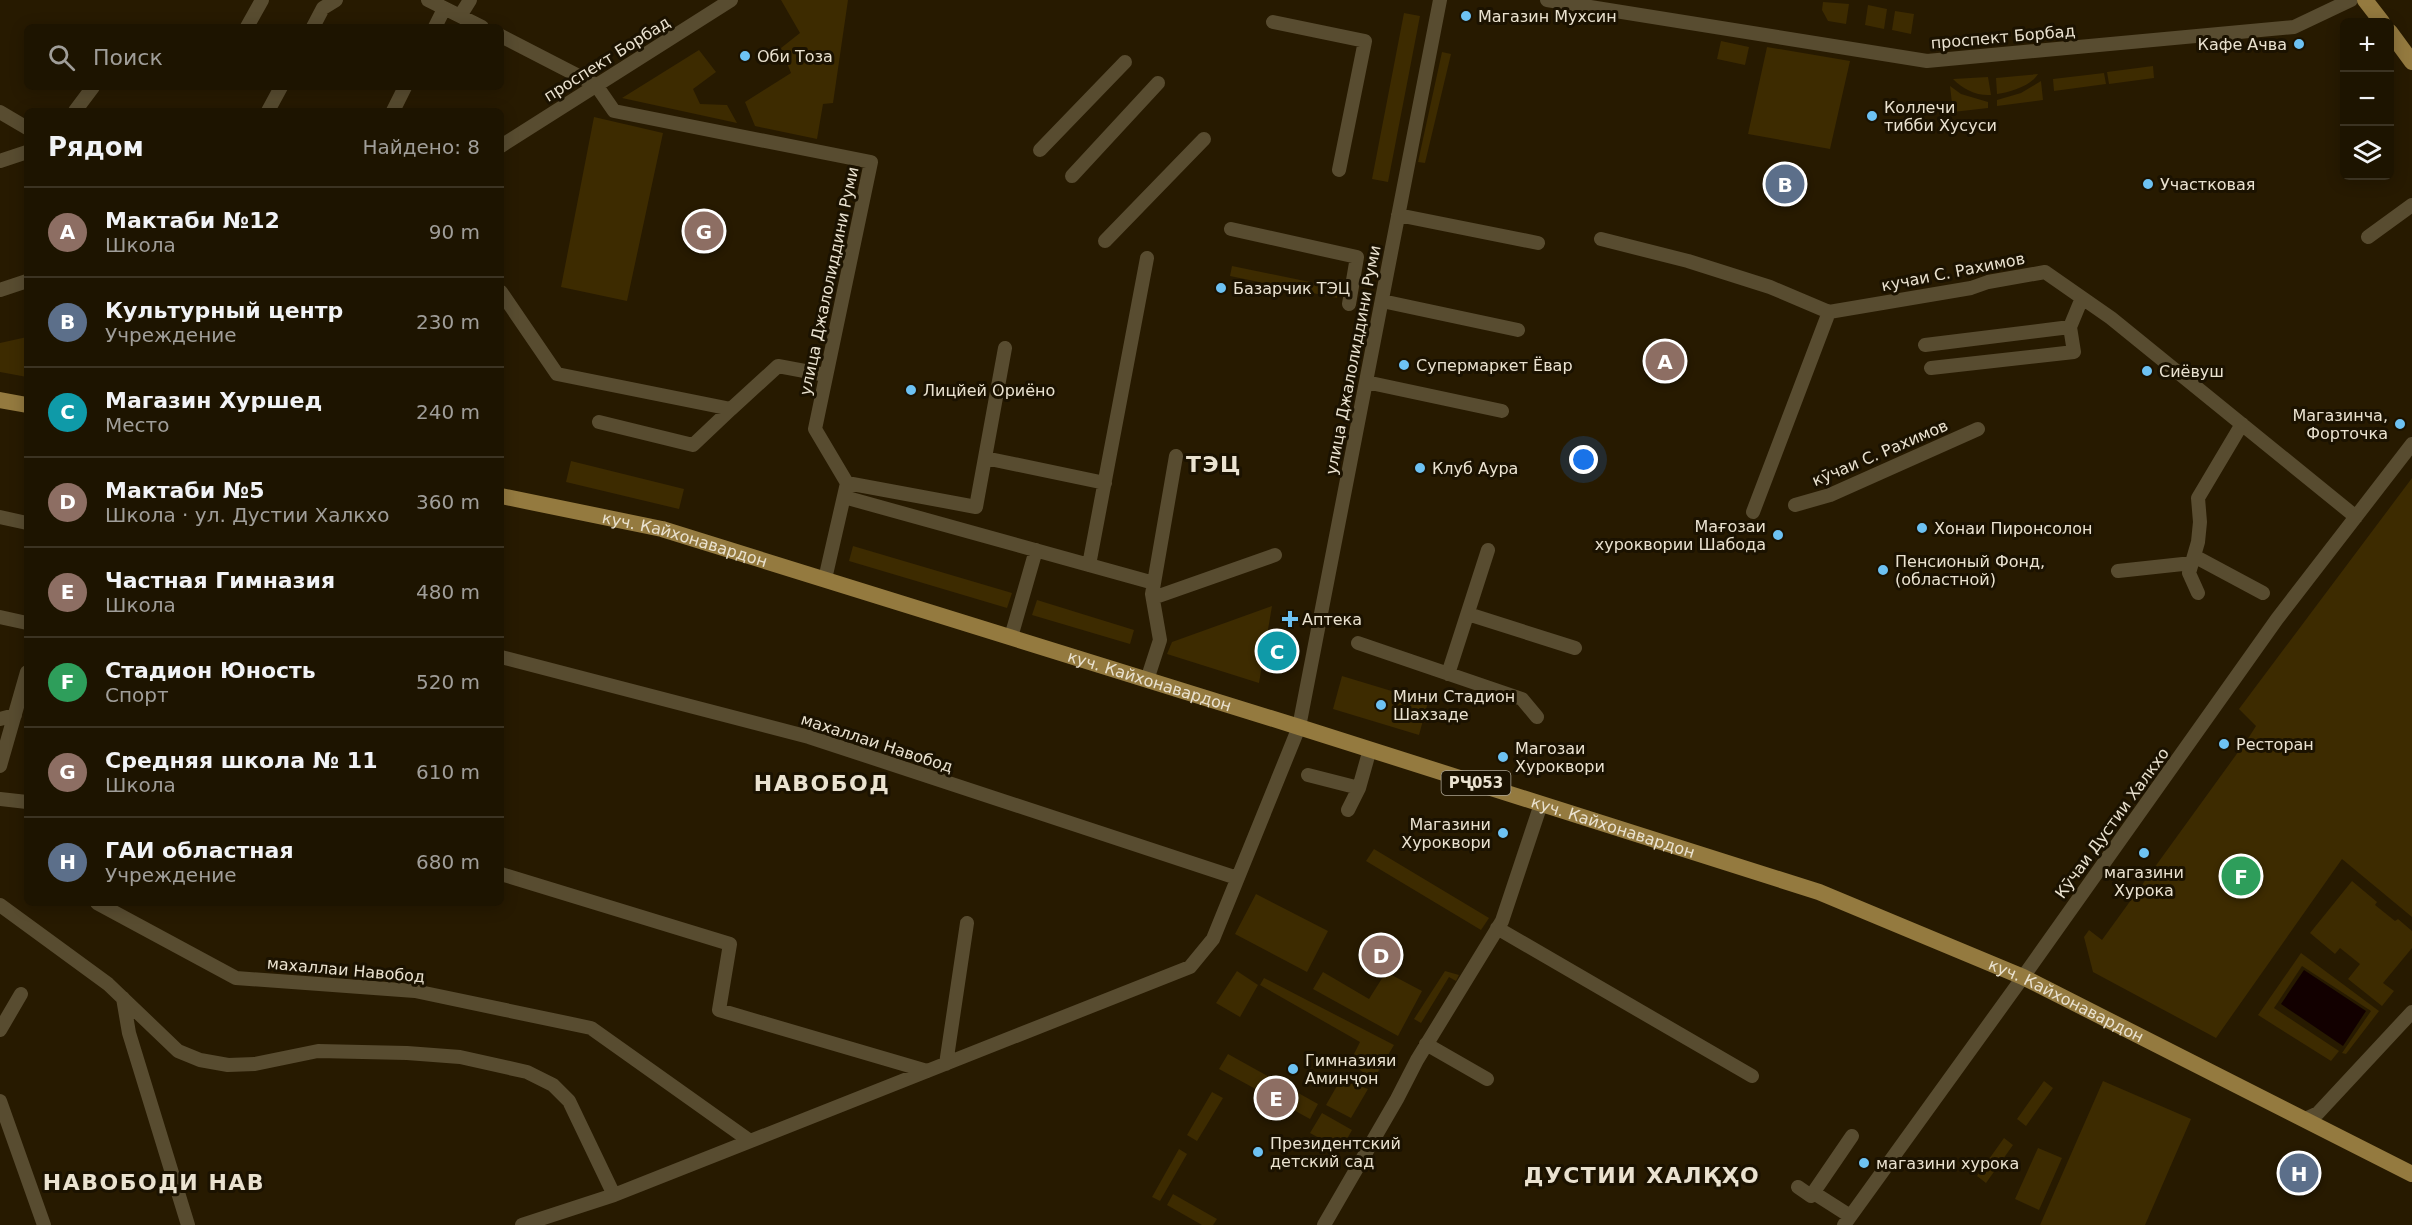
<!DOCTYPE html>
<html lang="ru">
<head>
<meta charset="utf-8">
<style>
  :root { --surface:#1d1400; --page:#251d0a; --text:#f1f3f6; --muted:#a09e99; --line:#3b3322; --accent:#6dc2f3 }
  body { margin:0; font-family:"DejaVu Sans",sans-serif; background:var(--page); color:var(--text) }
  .controls { position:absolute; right:18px; top:18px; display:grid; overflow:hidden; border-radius:9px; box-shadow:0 3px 15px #0003 }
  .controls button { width:54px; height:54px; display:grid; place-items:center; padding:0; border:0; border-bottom:2px solid var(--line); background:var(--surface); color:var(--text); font:30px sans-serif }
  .you { position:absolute; left:1584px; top:460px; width:21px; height:21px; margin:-15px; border:4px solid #fff; border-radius:50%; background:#1a73e8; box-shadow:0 0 0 9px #1a73e833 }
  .badge { display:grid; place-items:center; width:39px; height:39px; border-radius:50%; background:var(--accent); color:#fff; font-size:20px; font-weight:700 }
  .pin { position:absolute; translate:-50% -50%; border:3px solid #fff; box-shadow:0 2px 6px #0006 }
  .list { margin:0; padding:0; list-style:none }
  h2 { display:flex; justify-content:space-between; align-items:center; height:78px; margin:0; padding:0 24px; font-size:26px }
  h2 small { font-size:20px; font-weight:400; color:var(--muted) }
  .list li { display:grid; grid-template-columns:39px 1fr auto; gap:18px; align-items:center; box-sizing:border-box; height:90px; padding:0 24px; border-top:2px solid var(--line) }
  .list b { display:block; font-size:22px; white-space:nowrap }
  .list p { margin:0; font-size:20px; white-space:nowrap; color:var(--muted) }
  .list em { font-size:20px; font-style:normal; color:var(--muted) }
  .icon { flex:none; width:33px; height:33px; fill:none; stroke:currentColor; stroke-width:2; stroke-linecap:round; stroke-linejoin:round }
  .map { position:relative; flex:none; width:2412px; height:1225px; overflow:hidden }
  .search { position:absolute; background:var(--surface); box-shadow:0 3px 15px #0003; left:24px; top:24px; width:480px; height:66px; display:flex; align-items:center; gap:15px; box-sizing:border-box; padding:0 21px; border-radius:9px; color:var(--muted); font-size:22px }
  .panel { position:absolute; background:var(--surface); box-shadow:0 3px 15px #0003; left:24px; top:108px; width:480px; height:798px; border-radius:9px }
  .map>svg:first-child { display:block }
  .green { fill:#3d2b00 }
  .water { fill:#120000 }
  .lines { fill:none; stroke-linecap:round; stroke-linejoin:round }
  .minor { stroke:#584c30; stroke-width:14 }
  .major { stroke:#947a3f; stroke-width:16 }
  .poi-dot { fill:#6dc2f3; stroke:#1b1200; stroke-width:2 }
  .labels { text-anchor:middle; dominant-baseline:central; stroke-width:6; stroke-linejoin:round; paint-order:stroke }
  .shield { fill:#1b1200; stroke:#aca492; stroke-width:1.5 }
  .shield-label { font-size:15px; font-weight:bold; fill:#eae2d0 }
  .poi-label { font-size:16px; fill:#eae2d0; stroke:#1b1200; text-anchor:start }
  .street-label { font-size:16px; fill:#eae2d0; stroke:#1b1200 }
  .district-label { font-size:22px; font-weight:bold; letter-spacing:1.5px; fill:#eae2d0; stroke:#1b1200 }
</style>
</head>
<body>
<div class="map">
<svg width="2412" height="1225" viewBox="0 0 2412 1225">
  <rect width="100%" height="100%" fill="#271a00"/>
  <path class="green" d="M 781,0 L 848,0 L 833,103 L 823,104 L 817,139 L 755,126 L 745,102 L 791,73 L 781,48 L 800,33 Z
    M 1823,2 L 1849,4 L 1846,24 L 1828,21 L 1822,10 Z
    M 1868,5 L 1887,9 L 1884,29 L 1865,25 Z
    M 1895,11 L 1914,14 L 1911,34 L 1892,30 Z
    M 1404,13 L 1420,16 L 1388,182 L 1372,179 Z
    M 1721,41 L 1749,47 L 1745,65 L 1717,59 Z
    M 1767,47 L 1850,61 L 1830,149 L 1748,134 Z
    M 699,50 L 716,72 L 693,89 L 700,104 L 727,105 L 737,123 L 622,98 Z
    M 1442,52 L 1451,54 L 1425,163 L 1418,162 Z
    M 2153,66 L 2154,78 L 2109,84 L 2107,72 Z
    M 2104,73 L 2106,84 L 2054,91 L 2053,79 Z
    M 2038,74 C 2031,86 2011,92 1997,94 L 1996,78 Z
    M 1988,77 L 1991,95 C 1976,96 1963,89 1953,79 Z
    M 2041,81 L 2043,100 L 1997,106 L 1997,100 L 2021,93 Z
    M 1950,86 L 1961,94 L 1988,102 L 1988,108 L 1953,112 Z
    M 594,117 L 663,133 L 627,301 L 561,287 Z
    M 1232,266 L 1339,288 L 1337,298 L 1230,276 Z
    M 27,337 L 27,377 L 0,372 L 0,343 Z
    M 571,461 L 684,489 L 679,509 L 566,482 Z
    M 2412,478 L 2412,917 L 2342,859 L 2216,1038 L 2093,972 L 2084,937 L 2089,930 L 2102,940 L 2249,737 L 2256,726 L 2239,709 Z
    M 853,546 L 1012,593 L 1007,608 L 849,561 Z
    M 1037,600 L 1134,630 L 1130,644 L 1032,615 Z
    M 1272,606 L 1259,683 L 1167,654 L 1172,642 Z
    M 1342,676 L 1428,702 L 1419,735 L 1333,709 Z
    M 1374,849 L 1489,918 L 1481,930 L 1366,861 Z
    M 2352,881 L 2377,902 L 2375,905 L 2395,921 L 2398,919 L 2412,931 L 2412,948 L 2383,983 L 2394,991 L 2382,1006 L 2348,979 L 2360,964 L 2340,948 L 2335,954 L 2310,933 Z
    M 1256,894 L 1328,931 L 1307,972 L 1235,934 Z
    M 2301,953 L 2379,1011 L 2346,1054 L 2342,1053 L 2371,1011 L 2302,966 L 2274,1008 L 2339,1051 L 2331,1061 L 2258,1015 Z
    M 1237,971 L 1258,985 L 1240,1017 L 1216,1003 Z
    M 1445,971 L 1459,975 L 1456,981 L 1449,977 L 1421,1023 L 1414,1019 Z
    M 1323,972 L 1369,999 L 1386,972 L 1422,991 L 1398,1036 L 1313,989 Z
    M 1264,978 L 1394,1045 L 1373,1080 L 1350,1062 L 1360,1042 L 1260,985 Z
    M 1228,1054 L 1318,1104 L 1310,1119 L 1219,1069 Z
    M 2044,1081 L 2053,1088 L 2026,1126 L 2017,1119 Z
    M 2103,1081 L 2191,1119 L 2145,1225 L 2040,1225 Z
    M 1338,1084 L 1354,1084 L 1368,1089 L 1351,1118 L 1326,1105 Z
    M 1212,1092 L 1223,1098 L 1197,1141 L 1187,1135 Z
    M 1322,1113 L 1352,1130 L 1341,1150 L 1310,1133 Z
    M 2004,1138 L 2013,1145 L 1986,1183 L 1977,1176 Z
    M 2038,1148 L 2062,1158 L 2039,1210 L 2015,1199 Z
    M 1179,1149 L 1187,1154 L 1160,1201 L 1152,1197 Z
    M 1173,1194 L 1217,1219 L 1213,1225 L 1202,1225 L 1167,1205 Z"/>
  <path class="water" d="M 2304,970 L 2366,1011 L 2343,1046 L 2281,1004 Z"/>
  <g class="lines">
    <path class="minor" d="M 428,0 L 482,27
      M 1547,0 L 1927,61 L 2294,27 L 2351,0
      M 460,16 L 470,0
      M 1273,22 L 1365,41 L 1339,170
      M 247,27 L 262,0
      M 313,27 L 323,8 L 336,0
      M 435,27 L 444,9
      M 501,36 L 596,85 L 614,111 L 871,162 L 815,429 L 847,483 L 825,579
      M 75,111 L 93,87
      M 268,111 L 281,87
      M 393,111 L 405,87
      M 0,112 L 27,128
      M 501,146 L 731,0
      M 1040,150 L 1125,62
      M 0,161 L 27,152
      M 1072,176 L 1158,83
      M 1398,215 L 1538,243
      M 1231,229 L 1357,257 L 1349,304
      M 2368,237 L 2412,205
      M 1601,239 L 1688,261 L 1770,287 L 1829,312
      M 1105,241 L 1204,139
      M 0,290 L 27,281
      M 501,292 L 557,374 L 731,409 L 778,366 L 826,375
      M 1382,301 L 1518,330
      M 1925,345 L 2070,327 L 2082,298
      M 1931,368 L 2074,352 L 2070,327
      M 1366,382 L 1502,411
      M 599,422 L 693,445 L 731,409
      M 985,458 L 1105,483
      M 847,483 L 976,507 L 1005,348
      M 844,497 L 1154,583 L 1152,594 L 1160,640 L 1147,680
      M 1795,505 L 1830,495 L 1978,429
      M 1753,512 L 1829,312 L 1971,288 L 1988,282 L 2045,272 L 2111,318 L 2356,517
      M 0,517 L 27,523
      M 2194,556 L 2263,593
      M 1089,565 L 1147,258
      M 2118,571 L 2192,563
      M 1154,583 L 1176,456
      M 2198,593 L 2189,573 L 2198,542 L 2200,522 L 2198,498 L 2242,424
      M 1153,598 L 1275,555
      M 1468,614 L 1575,648
      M 0,617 L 27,623
      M 1011,637 L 1036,550
      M 1358,643 L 1522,699 L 1537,717
      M 501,657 L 809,737 L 1237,878
      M 1448,674 L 1488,550
      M 0,719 L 15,715
      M 0,766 L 27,672
      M 1308,775 L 1359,788
      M 0,799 L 27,802
      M 1348,810 L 1359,788 L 1370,749
      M 501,874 L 730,944 L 719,1010 L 927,1071
      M 97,903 L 236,978 L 415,991 L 591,1028 L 750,1141
      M 0,905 L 108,984 L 178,1051 L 200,1060 L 228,1065 L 255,1064 L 318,1051 L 407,1053 L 460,1057 L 527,1072 L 553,1085 L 569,1101 L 614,1195
      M 1497,928 L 1752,1076
      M 123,998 L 129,1033 L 188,1225
      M 0,1030 L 21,994
      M 1426,1044 L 1487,1079
      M 946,1064 L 967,923
      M 0,1101 L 44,1225
      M 2305,1119 L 2318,1113 L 2412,1012
      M 1798,1187 L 1811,1196 L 1852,1136
      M 1814,1193 L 1850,1216
      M 522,1225 L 614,1195 L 1190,967 L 1213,939 L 1299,727 L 1440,0
      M 1324,1225 L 1397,1099 L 1417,1060 L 1502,921 L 1541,804
      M 1844,1225 L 2023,977 L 2277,619 L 2412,444"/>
    <g class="major">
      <path d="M 2365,0 L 2382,22"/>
      <path d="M 2390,32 L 2412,62"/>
      <path d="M 0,400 L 27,405"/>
      <path id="s1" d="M 501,496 L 662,529 L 1299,727 L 1819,892 L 2023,977 L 2412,1174"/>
    </g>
  </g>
  <g class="poi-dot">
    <circle cx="1466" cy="16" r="6"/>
    <circle cx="2299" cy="44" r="6"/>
    <circle cx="745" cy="56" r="6"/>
    <circle cx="1872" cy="116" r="6"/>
    <circle cx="2148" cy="184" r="6"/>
    <circle cx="1221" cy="288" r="6"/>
    <circle cx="1404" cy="365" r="6"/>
    <circle cx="2147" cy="371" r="6"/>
    <circle cx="911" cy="390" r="6"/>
    <circle cx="2400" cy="424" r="6"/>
    <circle cx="1420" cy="468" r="6"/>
    <circle cx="1922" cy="528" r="6"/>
    <circle cx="1778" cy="535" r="6"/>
    <circle cx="1883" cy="570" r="6"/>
    <path d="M1287 610h6v6h6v6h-6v6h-6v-6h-6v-6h6z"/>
    <circle cx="1381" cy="705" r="6"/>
    <circle cx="2224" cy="744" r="6"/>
    <circle cx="1503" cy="757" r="6"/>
    <circle cx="1503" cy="833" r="6"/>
    <circle cx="2144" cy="853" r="6"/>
    <circle cx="1293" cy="1069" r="6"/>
    <circle cx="1258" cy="1152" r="6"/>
    <circle cx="1864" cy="1163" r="6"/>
  </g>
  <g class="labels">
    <rect class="shield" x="1441.5" y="771" width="69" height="24" rx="4.5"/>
    <g class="shield-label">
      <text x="1476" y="783">РҶ053</text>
    </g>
    <g class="poi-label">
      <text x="1478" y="16">Магазин Мухсин</text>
      <text x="2287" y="44" text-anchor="end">Кафе Ачва</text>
      <text x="757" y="56">Оби Тоза</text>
      <text x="1884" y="107">Коллечи<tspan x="1884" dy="18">тибби Хусуси</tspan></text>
      <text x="2160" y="184">Участковая</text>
      <text x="1233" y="288">Базарчик ТЭЦ</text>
      <text x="1416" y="365">Супермаркет Ёвар</text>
      <text x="2159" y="371">Сиёвуш</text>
      <text x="923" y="390">Лицйей Ориёно</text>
      <text x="2388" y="415" text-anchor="end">Магазинча,<tspan x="2388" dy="18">Форточка</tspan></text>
      <text x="1432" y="468">Клуб Аура</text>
      <text x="1766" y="526" text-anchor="end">Мағозаи<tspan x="1766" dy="18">хуроквории Шабода</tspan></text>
      <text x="1934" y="528">Хонаи Пиронсолон</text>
      <text x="1895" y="561">Пенсионый Фонд,<tspan x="1895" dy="18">(областной)</tspan></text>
      <text x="1302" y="619">Аптека</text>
      <text x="1393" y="696">Мини Стадион<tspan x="1393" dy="18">Шахзаде</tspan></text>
      <text x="2236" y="744">Ресторан</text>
      <text x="1515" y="748">Магозаи<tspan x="1515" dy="18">Хуроквори</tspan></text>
      <text x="1491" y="824" text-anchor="end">Магазини<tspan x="1491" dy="18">Хуроквори</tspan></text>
      <text x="2144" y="872" text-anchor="middle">магазини<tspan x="2144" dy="18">Хурока</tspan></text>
      <text x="1305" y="1060">Гимназияи<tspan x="1305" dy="18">Аминҷон</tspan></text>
      <text x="1270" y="1143">Президентский<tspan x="1270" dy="18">детский сад</tspan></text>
      <text x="1876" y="1163">магазини хурока</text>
    </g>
    <g class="street-label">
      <text transform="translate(2003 37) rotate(-5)">проспект Борбад</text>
      <text transform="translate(607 59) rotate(-32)">проспект Борбад</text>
      <text transform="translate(1953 272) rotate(-11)">кучаи С. Рахимов</text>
      <text transform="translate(829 281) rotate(-78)">улица Джалолиддини Руми</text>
      <text transform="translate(1353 360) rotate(-79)">улица Джалолиддини Руми</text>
      <text transform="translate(1880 453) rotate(-23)">кӯчаи С. Рахимов</text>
      <text stroke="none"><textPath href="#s1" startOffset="189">куч. Кайхонавардон</textPath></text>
      <text stroke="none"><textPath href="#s1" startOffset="675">куч. Кайхонавардон</textPath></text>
      <text transform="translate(877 743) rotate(18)">махаллаи Навобод</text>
      <text transform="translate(2112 823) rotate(-54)">Кӯчаи Дустии Халкхо</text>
      <text stroke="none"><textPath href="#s1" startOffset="1161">куч. Кайхонавардон</textPath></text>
      <text transform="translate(346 970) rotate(5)">махаллаи Навобод</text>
      <text stroke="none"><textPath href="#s1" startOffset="1647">куч. Кайхонавардон</textPath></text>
    </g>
    <g class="district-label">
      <text x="1214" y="464">ТЭЦ</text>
      <text x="822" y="783">НАВОБОД</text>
      <text x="1642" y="1175">ДУСТИИ ХАЛҚҲО</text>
      <text x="154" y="1182">НАВОБОДИ НАВ</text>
    </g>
  </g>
</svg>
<div class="controls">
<button>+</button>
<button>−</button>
<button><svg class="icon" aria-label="layers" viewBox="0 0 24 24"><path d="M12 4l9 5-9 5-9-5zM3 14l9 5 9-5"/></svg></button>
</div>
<div class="you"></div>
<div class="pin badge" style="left:1665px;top:361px;background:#8d6e63">A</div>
<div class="pin badge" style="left:1785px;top:184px;background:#5c6f8a">B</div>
<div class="pin badge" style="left:1277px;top:651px;background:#0f9aa8">C</div>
<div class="pin badge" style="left:1381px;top:955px;background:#8d6e63">D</div>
<div class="pin badge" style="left:1276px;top:1098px;background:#8d6e63">E</div>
<div class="pin badge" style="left:2241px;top:876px;background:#2e9e5b">F</div>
<div class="pin badge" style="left:704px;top:231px;background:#8d6e63">G</div>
<div class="pin badge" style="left:2299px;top:1173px;background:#5c6f8a">H</div>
<div class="search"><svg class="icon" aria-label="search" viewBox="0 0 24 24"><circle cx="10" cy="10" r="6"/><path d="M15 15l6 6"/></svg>Поиск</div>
<section class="panel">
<h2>Рядом<small>Найдено: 8</small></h2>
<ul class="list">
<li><span class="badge" style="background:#8d6e63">A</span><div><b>Мактаби №12</b><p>Школа</p></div><em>90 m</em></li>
<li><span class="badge" style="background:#5c6f8a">B</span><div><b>Культурный центр</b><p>Учреждение</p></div><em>230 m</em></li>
<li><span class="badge" style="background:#0f9aa8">C</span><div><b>Магазин Хуршед</b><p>Место</p></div><em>240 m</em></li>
<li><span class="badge" style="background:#8d6e63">D</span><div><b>Мактаби №5</b><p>Школа · ул. Дустии Халкхо</p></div><em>360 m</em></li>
<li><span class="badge" style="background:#8d6e63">E</span><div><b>Частная Гимназия</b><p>Школа</p></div><em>480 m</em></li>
<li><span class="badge" style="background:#2e9e5b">F</span><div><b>Стадион Юность</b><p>Спорт</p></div><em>520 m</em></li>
<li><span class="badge" style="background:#8d6e63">G</span><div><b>Средняя школа № 11</b><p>Школа</p></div><em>610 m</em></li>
<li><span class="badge" style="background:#5c6f8a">H</span><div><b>ГАИ областная</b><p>Учреждение</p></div><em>680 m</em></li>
</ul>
</section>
</div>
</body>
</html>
